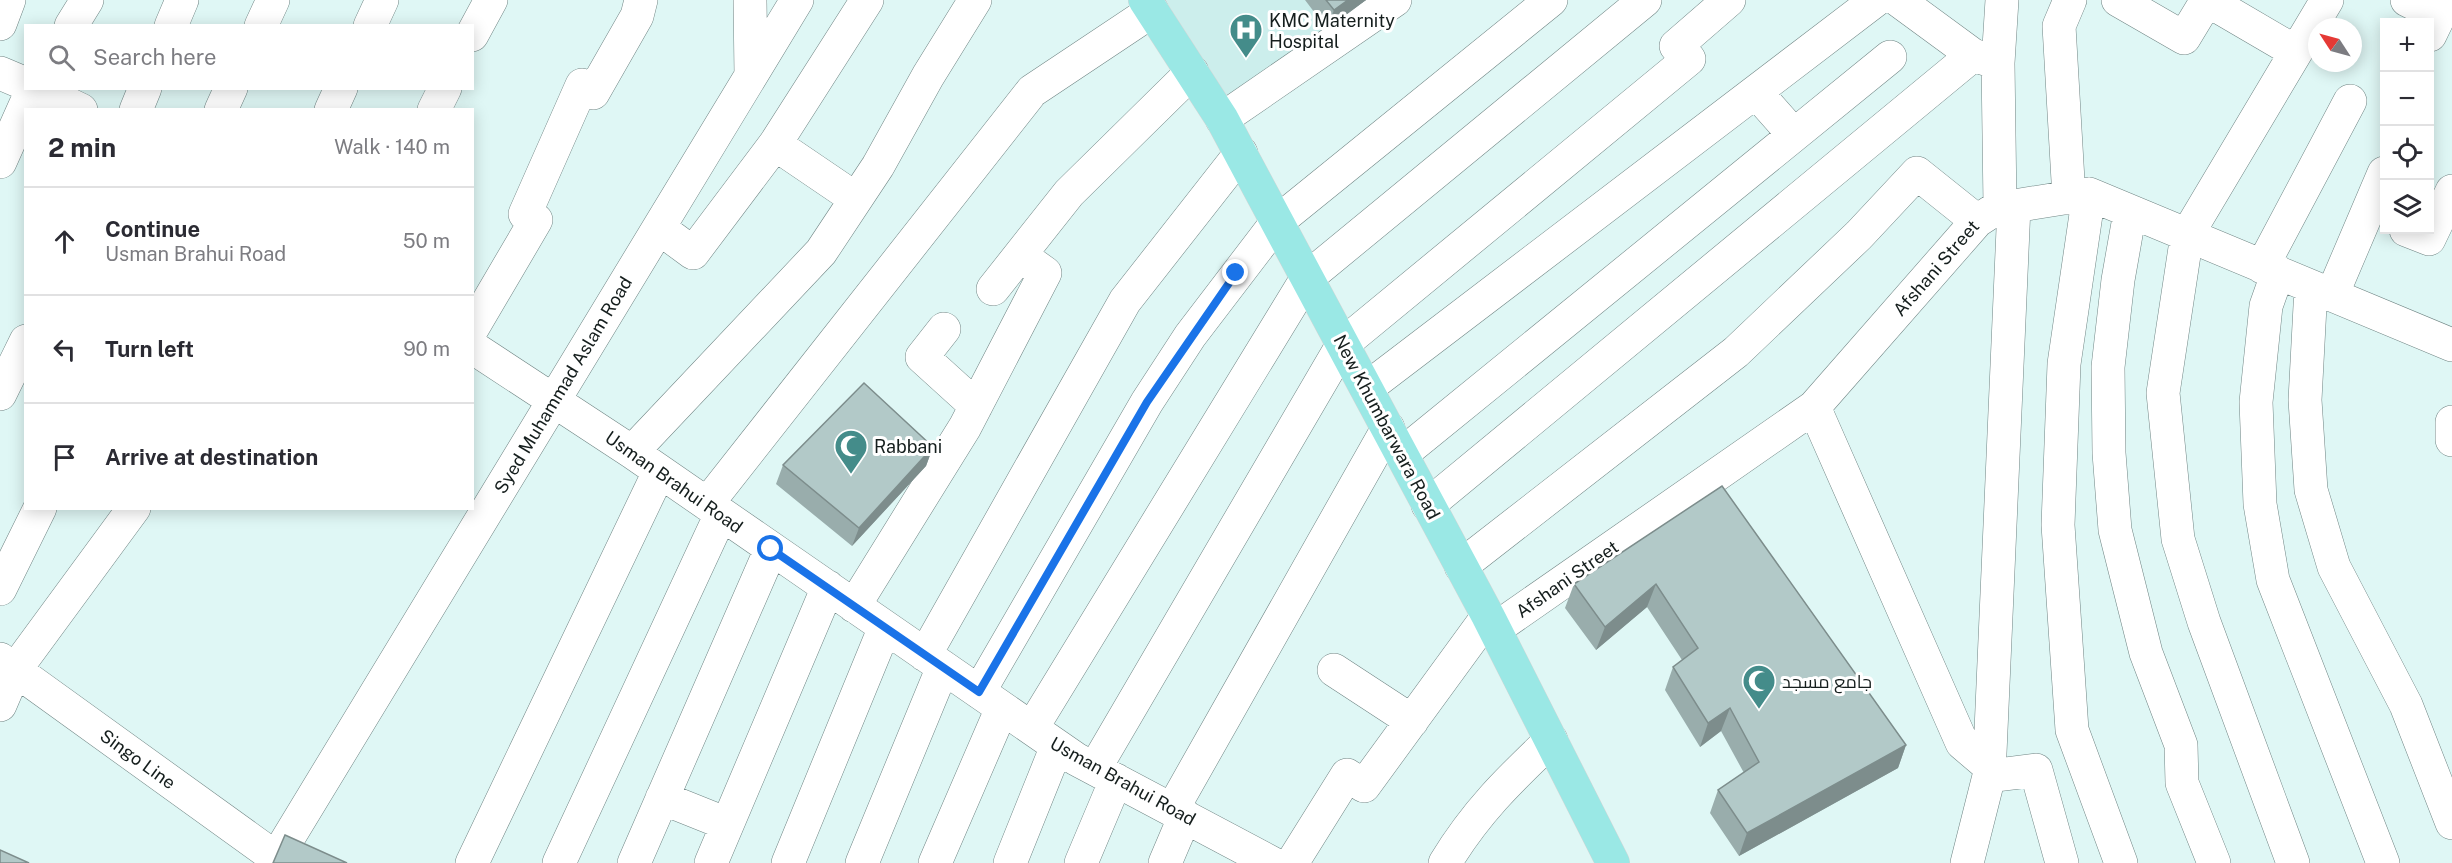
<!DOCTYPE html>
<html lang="en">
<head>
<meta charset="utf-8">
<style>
  :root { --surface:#fff; --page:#f2f2f3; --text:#2b2b33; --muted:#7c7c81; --line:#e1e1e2 }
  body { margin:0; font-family:"Public Sans",Cairo,sans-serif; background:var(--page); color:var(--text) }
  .controls { position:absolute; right:18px; top:18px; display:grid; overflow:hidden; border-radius:0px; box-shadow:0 3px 15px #0003 }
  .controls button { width:54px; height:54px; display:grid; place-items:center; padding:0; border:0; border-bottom:2px solid var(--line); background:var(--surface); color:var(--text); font:30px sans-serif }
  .compass { position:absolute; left:2308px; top:18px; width:54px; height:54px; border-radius:50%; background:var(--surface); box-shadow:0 3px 15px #0003; rotate:306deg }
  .stop { position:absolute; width:18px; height:18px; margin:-14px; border:4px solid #1a73e8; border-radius:50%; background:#fff }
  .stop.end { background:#1a73e8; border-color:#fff; box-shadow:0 2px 6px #0008 }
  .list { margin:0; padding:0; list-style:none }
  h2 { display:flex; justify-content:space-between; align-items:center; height:78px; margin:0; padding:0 24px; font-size:26px }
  h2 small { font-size:20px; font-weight:400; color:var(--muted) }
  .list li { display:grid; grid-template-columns:39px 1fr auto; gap:18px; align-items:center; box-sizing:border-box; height:108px; padding:0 24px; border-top:2px solid var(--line) }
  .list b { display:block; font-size:22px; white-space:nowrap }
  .list p { margin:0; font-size:20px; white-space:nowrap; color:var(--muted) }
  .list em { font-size:20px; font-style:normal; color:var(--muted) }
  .icon { flex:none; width:33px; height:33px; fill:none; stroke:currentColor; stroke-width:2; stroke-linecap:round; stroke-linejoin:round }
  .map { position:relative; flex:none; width:2452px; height:863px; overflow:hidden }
  .search { position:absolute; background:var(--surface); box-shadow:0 3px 15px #0003; left:24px; top:24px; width:450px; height:66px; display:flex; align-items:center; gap:15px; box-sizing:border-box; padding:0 21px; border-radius:0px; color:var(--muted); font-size:22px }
  .panel { position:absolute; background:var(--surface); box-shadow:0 3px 15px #0003; left:24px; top:108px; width:450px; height:402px; border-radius:0px }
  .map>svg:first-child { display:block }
  .built { fill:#cceeec }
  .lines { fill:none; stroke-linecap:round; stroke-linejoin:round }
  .minor-casing { stroke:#708584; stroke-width:34 }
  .major-casing { stroke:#d5d6d6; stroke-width:34 }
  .minor { stroke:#fff; stroke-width:33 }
  .major { stroke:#9ae8e5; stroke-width:33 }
  .wall { fill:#99adac }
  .shaded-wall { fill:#7d8d8c }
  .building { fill:#b2c9c8; stroke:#7d8d8c; stroke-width:1.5 }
  .route { stroke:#1a73e8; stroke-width:8 }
  .labels { text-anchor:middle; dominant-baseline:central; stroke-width:6; stroke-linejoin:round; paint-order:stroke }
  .poi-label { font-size:18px; fill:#151e1d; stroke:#fff; text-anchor:start }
  .street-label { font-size:18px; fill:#151e1d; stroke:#fff }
</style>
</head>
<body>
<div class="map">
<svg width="2452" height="863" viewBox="0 0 2452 863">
  <rect width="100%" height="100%" fill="#dff7f5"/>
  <path class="built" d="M 1145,0 L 1395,0 L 1222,119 Z"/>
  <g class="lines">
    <g class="minor-casing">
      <path id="minor" d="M 750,0 L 751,76
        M 1898,0 L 1973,55 L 1998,63 L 2000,206
        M 2118,0 L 2184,38 L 2207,0
        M 2207,0 L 2296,52
        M 2407,0 L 2439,16
        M 0,24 L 9,0
        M 71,26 L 87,0
        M 171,26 L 182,0
        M 261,26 L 273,0
        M 370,26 L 382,0
        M 472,35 L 491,0
        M 2430,35 L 2447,0
        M 1998,63 L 2002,0
        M 0,73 L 26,84
        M 35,88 L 81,110
        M 1756,92 L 1794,135
        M 136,110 L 145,88
        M 221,110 L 231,88
        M 331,110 L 341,88
        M 434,110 L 445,88
        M 1222,119 L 1395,0
        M 775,144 L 856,199
        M 0,162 L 33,88
        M 2089,194 L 2064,364 L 2058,525 L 2072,730 L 2121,863
        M 2069,198 L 2059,26 L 2070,0
        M 2130,212 L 2118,280 L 2108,367 L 2109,453 L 2115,530 L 2146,653 L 2181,745 L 2182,783 L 2214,863
        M 659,228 L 693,253 L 775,144 L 867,0
        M 2406,230 L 2429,239 L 2452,191
        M 2262,267 L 2350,101
        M 2278,272 L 2266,306 L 2256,402 L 2260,504 L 2273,580 L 2383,863
        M 2311,287 L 2305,400 L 2311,490 L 2334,567 L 2406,705 L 2452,823
        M 993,289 L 1069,193 L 1192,72
        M 2332,295 L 2384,173
        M 472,329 L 536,220 L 525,214 L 582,85 L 593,93 L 637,16 L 641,0
        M 944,329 L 922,357 L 976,406
        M 472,347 L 632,452 L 1076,759 L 1272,863
        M 1367,388 L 1876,0
        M 0,394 L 26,341
        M 1814,407 L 1962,743 L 1989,766
        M 2452,422 L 2452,440
        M 632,452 L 821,252 L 878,166 L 928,76 L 975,0
        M 1402,454 L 1890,57
        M 707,504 L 1032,91 L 1152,11
        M 1428,505 L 1973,55
        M 1461,566 L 1736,352 L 1859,235 L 1917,173 L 1977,221
        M 0,589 L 40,508
        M 854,606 L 965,427 L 1045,273 L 1020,255
        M 1495,629 L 1814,407 L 1977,221 L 2000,206 L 2014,206 L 2089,194 L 2452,345
        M 925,655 L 1125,301 L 1241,153
        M 0,659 L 276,858 L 287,863
        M 1334,670 L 1412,721
        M 979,692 L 1147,402 L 1190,336 L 1277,222 L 1551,0
        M 0,705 L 15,670 L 134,508
        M 1032,728 L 1307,278 L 1645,0
        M 1095,768 L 1343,344 L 1689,59 L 1676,46 L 1729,0
        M 1989,776 L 2036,770 L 2062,863
        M 662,798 L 727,824
        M 1172,810 L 1388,428
        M 273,863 L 797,0
        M 472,863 L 659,472
        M 559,863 L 721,514
        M 634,863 L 771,549
        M 711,863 L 828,587
        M 788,863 L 885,627
        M 862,863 L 943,667
        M 935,863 L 1002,708
        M 1010,863 L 1057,746
        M 1081,863 L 1116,780
        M 1165,863 L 1185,816
        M 1292,863 L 1347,775 L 1364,786 L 1488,616
        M 1445,863 C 1476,812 1508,781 1551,740
        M 1967,863 L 1989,776 L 2014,206
        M 2293,863 L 2204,622 L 2178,539 L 2163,393 L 2187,235 L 2327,0"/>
    </g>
    <g class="major-casing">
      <path id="major" d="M 1145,0 L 1222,119 L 1488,616 L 1613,863"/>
    </g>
    <use href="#minor" class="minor"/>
    <use href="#major" class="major"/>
  </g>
  <path class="wall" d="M 1305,0 L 1366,0 L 1327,29 Z
    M 933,447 L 926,466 L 852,546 L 776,484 L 783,465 Z
    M 1722,486 L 1906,745 L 1898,768 L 1739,856 L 1710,813 L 1718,790 L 1744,773 L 1721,731 L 1700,747 L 1665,690 L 1673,667 L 1682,660 L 1647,607 L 1596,650 L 1565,608 L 1574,584 Z"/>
  <path class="shaded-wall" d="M 1348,0 L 1366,0 L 1327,29 L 1334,10 Z
    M 933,447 L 926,466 L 852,546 L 859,528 Z
    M 1656,584 L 1647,607 L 1596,650 L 1605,627 Z
    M 1730,708 L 1721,731 L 1700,747 L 1708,723 Z
    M 1906,745 L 1898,768 L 1739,856 L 1747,833 Z"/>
  <path class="building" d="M 1326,0 L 1348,0 L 1334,10 Z
    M 864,383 L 933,447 L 859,528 L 783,465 Z
    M 1722,486 L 1906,745 L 1747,833 L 1718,790 L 1759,762 L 1730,708 L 1708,723 L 1673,667 L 1698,648 L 1656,584 L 1605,627 L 1574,584 Z
    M 285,835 L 347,863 L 273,863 Z
    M 0,850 L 29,863 L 0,863 Z"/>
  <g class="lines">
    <path class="route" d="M 771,549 L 979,692 L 1147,402 L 1236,273"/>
  </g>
  <defs>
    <g id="hospital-pin" transform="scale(1.725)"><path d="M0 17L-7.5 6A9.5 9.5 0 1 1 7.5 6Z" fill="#448c8a" stroke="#fff"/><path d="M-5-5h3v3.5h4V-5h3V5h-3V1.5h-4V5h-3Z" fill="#fff"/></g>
    <g id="mosque-pin" transform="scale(1.725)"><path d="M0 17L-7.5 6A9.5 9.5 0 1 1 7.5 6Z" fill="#448c8a" stroke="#fff"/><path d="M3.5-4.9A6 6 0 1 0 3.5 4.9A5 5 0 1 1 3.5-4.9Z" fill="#fff"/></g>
  </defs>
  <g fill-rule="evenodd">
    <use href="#hospital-pin" x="1246" y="30"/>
    <use href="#mosque-pin" x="851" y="446"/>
    <use href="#mosque-pin" x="1759" y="681"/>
  </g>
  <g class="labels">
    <g class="poi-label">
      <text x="1269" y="20">KMC Maternity<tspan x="1269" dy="21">Hospital</tspan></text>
      <text x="874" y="446">Rabbani</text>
      <text x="1782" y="681">جامع مسجد</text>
    </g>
    <g class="street-label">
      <text transform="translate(1936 268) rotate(-49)">Afshani Street</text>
      <text transform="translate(563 385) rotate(-59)">Syed Muhammad Aslam Road</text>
      <text transform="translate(1387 427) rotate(62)">New Khumbarwara Road</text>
      <text transform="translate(674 482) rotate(35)">Usman Brahui Road</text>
      <text transform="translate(1567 579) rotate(-35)">Afshani Street</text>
      <text transform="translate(138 759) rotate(36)">Singo Line</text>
      <text transform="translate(1123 781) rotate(29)">Usman Brahui Road</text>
    </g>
  </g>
</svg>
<div class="controls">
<button>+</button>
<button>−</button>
<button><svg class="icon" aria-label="locate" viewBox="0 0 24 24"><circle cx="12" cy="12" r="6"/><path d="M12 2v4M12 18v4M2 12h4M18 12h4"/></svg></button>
<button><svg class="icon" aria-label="layers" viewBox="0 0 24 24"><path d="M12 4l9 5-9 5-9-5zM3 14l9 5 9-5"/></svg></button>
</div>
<svg class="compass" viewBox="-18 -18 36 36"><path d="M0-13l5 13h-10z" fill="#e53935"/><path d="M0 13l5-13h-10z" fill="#7c7c81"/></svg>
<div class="stop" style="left:771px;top:549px"></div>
<div class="stop end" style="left:1236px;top:273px"></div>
<div class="search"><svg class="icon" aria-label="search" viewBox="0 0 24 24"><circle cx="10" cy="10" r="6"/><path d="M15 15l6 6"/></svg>Search here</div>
<section class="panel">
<h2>2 min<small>Walk · 140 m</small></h2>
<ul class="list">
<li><svg class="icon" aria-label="ahead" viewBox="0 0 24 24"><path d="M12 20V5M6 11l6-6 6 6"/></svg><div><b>Continue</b><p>Usman Brahui Road</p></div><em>50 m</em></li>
<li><svg class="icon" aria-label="left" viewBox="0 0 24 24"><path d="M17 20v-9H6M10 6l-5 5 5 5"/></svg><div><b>Turn left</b></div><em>90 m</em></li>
<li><svg class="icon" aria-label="arrive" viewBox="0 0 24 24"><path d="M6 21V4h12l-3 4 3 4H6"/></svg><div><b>Arrive at destination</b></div></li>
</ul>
</section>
</div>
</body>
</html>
